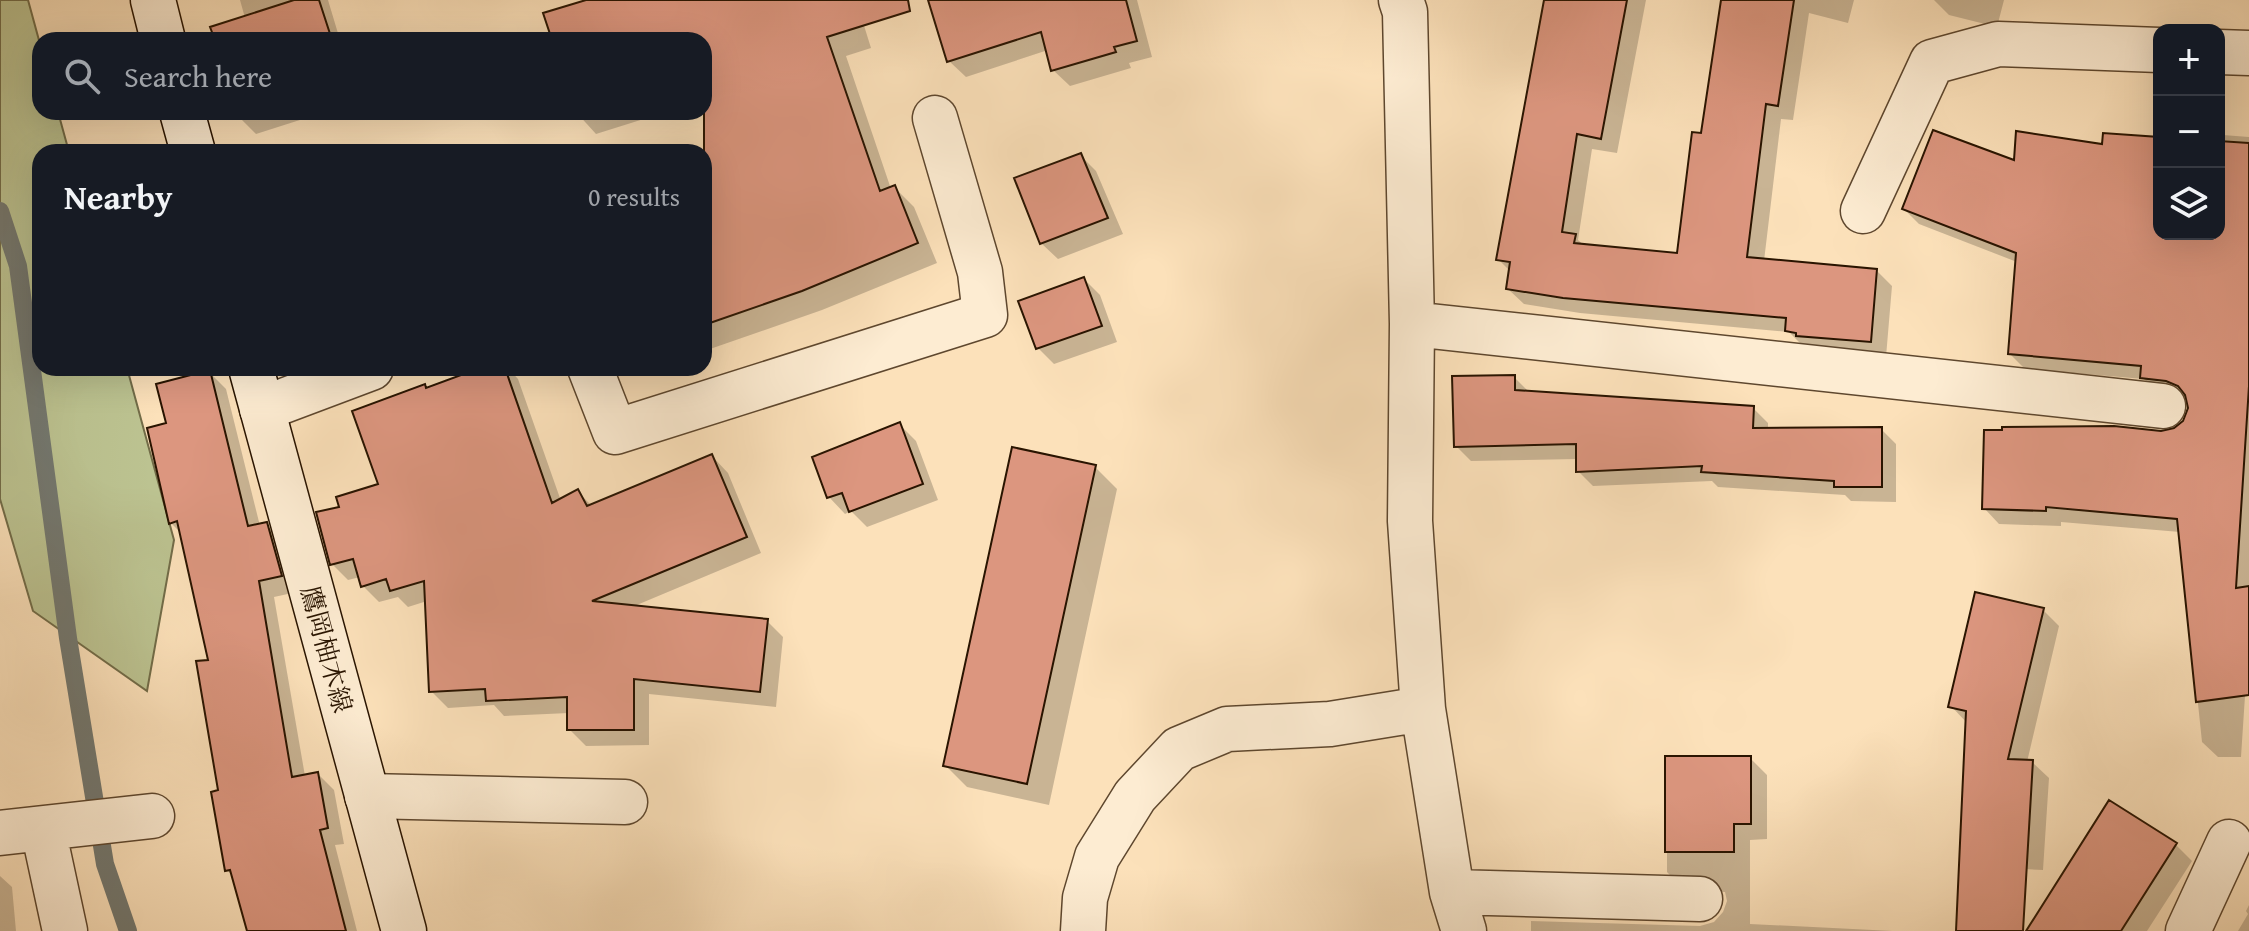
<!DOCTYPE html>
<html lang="en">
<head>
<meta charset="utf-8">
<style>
  :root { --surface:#171b24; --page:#20242c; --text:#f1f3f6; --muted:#9ea1a6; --line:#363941 }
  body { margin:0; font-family:"Gentium Book Plus","Noto Serif JP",serif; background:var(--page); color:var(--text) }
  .controls { position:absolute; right:24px; top:24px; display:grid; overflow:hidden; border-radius:16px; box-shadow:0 8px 32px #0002 }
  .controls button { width:72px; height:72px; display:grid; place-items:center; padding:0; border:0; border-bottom:2px solid var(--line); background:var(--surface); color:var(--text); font:40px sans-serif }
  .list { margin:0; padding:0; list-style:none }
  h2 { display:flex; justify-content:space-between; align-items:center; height:104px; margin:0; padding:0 32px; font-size:34px }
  h2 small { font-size:26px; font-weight:400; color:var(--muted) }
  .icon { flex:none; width:44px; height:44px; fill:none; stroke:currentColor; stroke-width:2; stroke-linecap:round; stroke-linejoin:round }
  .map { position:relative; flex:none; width:2249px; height:931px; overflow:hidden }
  .search { position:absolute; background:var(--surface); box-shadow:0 8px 32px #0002; left:32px; top:32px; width:680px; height:88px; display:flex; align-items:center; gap:20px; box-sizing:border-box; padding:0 28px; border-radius:24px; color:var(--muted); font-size:30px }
  .panel { position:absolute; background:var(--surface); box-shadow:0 8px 32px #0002; left:32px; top:144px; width:680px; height:232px; border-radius:24px }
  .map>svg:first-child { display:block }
  .green { fill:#bcc391; stroke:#726c48; stroke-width:2 }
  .shadow { fill:#0003 }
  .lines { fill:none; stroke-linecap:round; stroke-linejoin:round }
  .stream { stroke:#737870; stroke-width:18 }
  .building { fill:#dc967f; stroke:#291400; stroke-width:2 }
  .street-casing { stroke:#5e472e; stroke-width:47 }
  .secondary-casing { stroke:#291400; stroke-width:47 }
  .street { stroke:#fdecd2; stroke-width:44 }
  .secondary { stroke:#fdecd2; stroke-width:44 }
  .labels { text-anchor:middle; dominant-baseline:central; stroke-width:8; stroke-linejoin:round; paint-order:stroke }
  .street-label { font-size:26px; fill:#291400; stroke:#fdecd2 }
</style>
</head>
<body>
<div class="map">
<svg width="2249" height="931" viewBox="0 0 2249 931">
  <rect width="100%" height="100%" fill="#fce1ba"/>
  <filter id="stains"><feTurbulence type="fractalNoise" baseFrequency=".0025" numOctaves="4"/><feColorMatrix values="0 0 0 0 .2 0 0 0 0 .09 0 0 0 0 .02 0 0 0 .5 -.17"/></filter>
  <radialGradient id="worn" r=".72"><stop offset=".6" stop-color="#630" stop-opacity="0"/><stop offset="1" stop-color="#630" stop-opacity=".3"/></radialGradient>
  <path class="green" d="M 0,0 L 28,0 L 40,44 L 40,112 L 58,112 L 69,152 L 40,152 L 40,368 L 127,368 L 174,540 L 147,691 L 33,611 L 0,499 Z"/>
  <path class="shadow" d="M 240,0 L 328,0 L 340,40 L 217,40 L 245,18 Z
    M 593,0 L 856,0 L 871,48 L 846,56 L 891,189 L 894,187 L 914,207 L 937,263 L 822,310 L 710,349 L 704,343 L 704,40 L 554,40 Z
    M 930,0 L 1137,0 L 1152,57 L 1129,63 L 1131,68 L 1070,86 L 1053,70 L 1048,50 L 966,77 L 949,61 Z
    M 1546,0 L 1646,0 L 1617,153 L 1592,149 L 1578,240 L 1585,246 L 1679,255 L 1702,135 L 1723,0 L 1854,0 L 1848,23 L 1809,13 L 1793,120 L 1781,119 L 1764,261 L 1877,271 L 1892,286 L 1886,357 L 1803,346 L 1789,332 L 1580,313 L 1524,304 L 1508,289 L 1511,272 L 1498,259 Z
    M 1934,0 L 2004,0 L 1997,27 L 1949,15 Z
    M 240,112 L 325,112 L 256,134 L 242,120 Z
    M 576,112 L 666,112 L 596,134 Z
    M 2223,135 L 2249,137 L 2249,635 L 2241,757 L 2218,757 L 2202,742 L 2180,532 L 2061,522 L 2061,526 L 1999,524 L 1984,508 L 2161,433 L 2175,430 L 2184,423 L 2190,408 L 2188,398 L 2158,393 L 2144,379 L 2025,369 L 2010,354 L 2017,262 L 1919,224 L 1904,209 L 2016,163 L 2159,139 L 2159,234 L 2219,234 L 2219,143 L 2223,143 Z
    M 1080,155 L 1096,171 L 1123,234 L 1058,259 L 1041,243 Z
    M 1084,279 L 1100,295 L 1117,342 L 1054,364 L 1038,348 Z
    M 486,368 L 508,368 L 518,379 L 561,501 L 578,492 L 592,506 L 712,456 L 728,473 L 761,553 L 632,607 L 767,621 L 783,637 L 776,707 L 649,694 L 649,745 L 586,746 L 569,729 L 569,713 L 504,716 L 494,705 L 448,708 L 431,691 L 427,601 L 408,607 L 398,597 L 379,602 L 363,586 L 360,577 L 348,580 L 332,564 L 341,509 L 381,485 L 424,386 L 428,389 Z
    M 209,372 L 226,389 L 260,526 L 266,525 L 283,541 L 297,592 L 274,597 L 305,776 L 318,774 L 334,790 L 344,844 L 335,845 L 357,931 L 249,931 L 234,877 L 227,870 L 210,661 L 182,534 L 171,523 L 168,425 Z
    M 1514,377 L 1529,392 L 1753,408 L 1768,423 L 1768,430 L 1881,429 L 1896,444 L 1896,502 L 1851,501 L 1845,495 L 1718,487 L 1712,481 L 1593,486 L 1578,471 L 1578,459 L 1471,461 L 1456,446 Z
    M 900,425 L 916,441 L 938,500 L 867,527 L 851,511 L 845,514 L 829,497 Z
    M 1095,467 L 1117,489 L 1049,805 L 967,787 L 945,765 Z
    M 2043,610 L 2059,626 L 2027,762 L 2032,762 L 2049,778 L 2043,870 L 2002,868 L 1968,724 L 1951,706 Z
    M 1667,758 L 1750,758 L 1767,775 L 1767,839 L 1750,840 L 1750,924 L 1893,931 L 1531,931 L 1531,921 L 1700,926 L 1714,922 L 1723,912 L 1727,901 L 1725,892 L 1683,889 L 1667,872 Z
    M 2175,844 L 2192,861 L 2147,931 L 2049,931 Z
    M 0,876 L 12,887 L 16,931 L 0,931 Z
    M 2249,905 L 2249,931 L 2238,931 L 2248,914 L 2246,911 Z"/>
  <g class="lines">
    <path class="stream" d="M 0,211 L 18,266 L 68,638 L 105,864 L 128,931"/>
  </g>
  <path class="building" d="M 294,0 L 319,0 L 332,40 L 215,40 L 210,27 Z
    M 586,0 L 908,0 L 910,11 L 827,37 L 880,191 L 895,185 L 918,243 L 802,291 L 704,325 L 704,40 L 552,40 L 543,13 Z
    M 928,0 L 1126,0 L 1137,41 L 1114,47 L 1116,52 L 1051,71 L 1041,32 L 947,62 Z
    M 1544,0 L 1627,0 L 1601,139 L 1577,134 L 1562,232 L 1576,234 L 1574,243 L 1677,253 L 1692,132 L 1701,133 L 1721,0 L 1794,0 L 1778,106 L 1766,104 L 1747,257 L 1877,269 L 1871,342 L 1796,336 L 1796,333 L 1785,331 L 1786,318 L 1563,298 L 1506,289 L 1510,262 L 1496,260 Z
    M 1933,130 L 2014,160 L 2016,131 L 2102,144 L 2103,133 L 2159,137 L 2159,234 L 2219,234 L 2219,141 L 2249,143 L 2249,386 L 2236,588 L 2249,586 L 2249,695 L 2196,702 L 2177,519 L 2046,507 L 2046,511 L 1982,509 L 1984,430 L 2002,430 L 2002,427 L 2114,426 L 2161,431 L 2174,428 L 2183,421 L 2188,408 L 2185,395 L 2178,386 L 2166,381 L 2140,378 L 2141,366 L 2008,354 L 2016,253 L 1902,209 Z
    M 1081,153 L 1108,218 L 1040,244 L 1014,178 Z
    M 1084,277 L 1102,326 L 1036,349 L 1018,301 Z
    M 480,368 L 505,368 L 552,503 L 578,489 L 587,506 L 712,454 L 747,537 L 592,601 L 768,619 L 760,692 L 634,679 L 634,730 L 567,730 L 567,697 L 486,701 L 485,689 L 429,692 L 424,581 L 390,591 L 386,579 L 361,587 L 353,559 L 330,565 L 316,512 L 339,507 L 336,497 L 378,484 L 352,411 L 425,384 L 426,388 Z
    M 210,370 L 248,526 L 267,522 L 282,576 L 259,581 L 292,777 L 318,772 L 328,828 L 320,830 L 346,931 L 247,931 L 230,870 L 225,871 L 211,792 L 218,790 L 196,661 L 208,660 L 177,521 L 169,524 L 147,428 L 166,423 L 156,384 Z
    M 1515,375 L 1515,390 L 1754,406 L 1753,428 L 1882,427 L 1882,487 L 1834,487 L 1834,481 L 1701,472 L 1702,466 L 1576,472 L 1576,444 L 1454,447 L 1452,376 Z
    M 900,422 L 923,484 L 849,512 L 842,493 L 827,498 L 812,457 Z
    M 1012,447 L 1096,465 L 1027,784 L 943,766 Z
    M 1975,592 L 2044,608 L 2008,759 L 2033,760 L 2023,931 L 1956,931 L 1966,711 L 1948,707 Z
    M 1665,756 L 1751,756 L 1751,824 L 1734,824 L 1734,852 L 1665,852 Z
    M 2109,800 L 2177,843 L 2121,931 L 2026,931 Z"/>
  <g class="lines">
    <g class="street-casing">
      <path id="street" d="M 1401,0 L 1405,12 L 1412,324 L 1410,521 L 1423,709 L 1452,892 L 1464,931
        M 2219,52 L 2249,53
        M 1863,211 L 1932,62 L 1998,44 L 2159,50
        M 1412,324 L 2163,406
        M 590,368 L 615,432 L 985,315 L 980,272 L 935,118
        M 262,409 L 371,368
        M 367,796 L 625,802
        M 43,829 L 65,931
        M 0,833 L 152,816
        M 1452,892 L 1700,899
        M 1083,931 L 1085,898 L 1097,857 L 1135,796 L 1179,749 L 1227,729 L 1330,724 L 1423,709
        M 2188,931 L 2229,842"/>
    </g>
    <g class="secondary-casing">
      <path id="secondary" d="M 153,0 L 163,40
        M 182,112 L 193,152
        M 251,368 L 404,931"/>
    </g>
    <use href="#street" class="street"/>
    <use href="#secondary" class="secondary"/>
  </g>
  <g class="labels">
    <g class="street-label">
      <text transform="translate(327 649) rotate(75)">鷹岡柚木線</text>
    </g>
  </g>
  <rect width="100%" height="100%" filter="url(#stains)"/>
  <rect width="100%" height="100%" fill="url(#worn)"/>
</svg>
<div class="controls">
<button>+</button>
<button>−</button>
<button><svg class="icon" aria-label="layers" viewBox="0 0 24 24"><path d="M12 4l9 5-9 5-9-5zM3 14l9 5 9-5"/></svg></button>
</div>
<div class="search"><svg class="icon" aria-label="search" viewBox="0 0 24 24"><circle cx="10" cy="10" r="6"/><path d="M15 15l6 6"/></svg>Search here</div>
<section class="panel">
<h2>Nearby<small>0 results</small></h2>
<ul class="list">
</ul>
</section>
</div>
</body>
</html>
